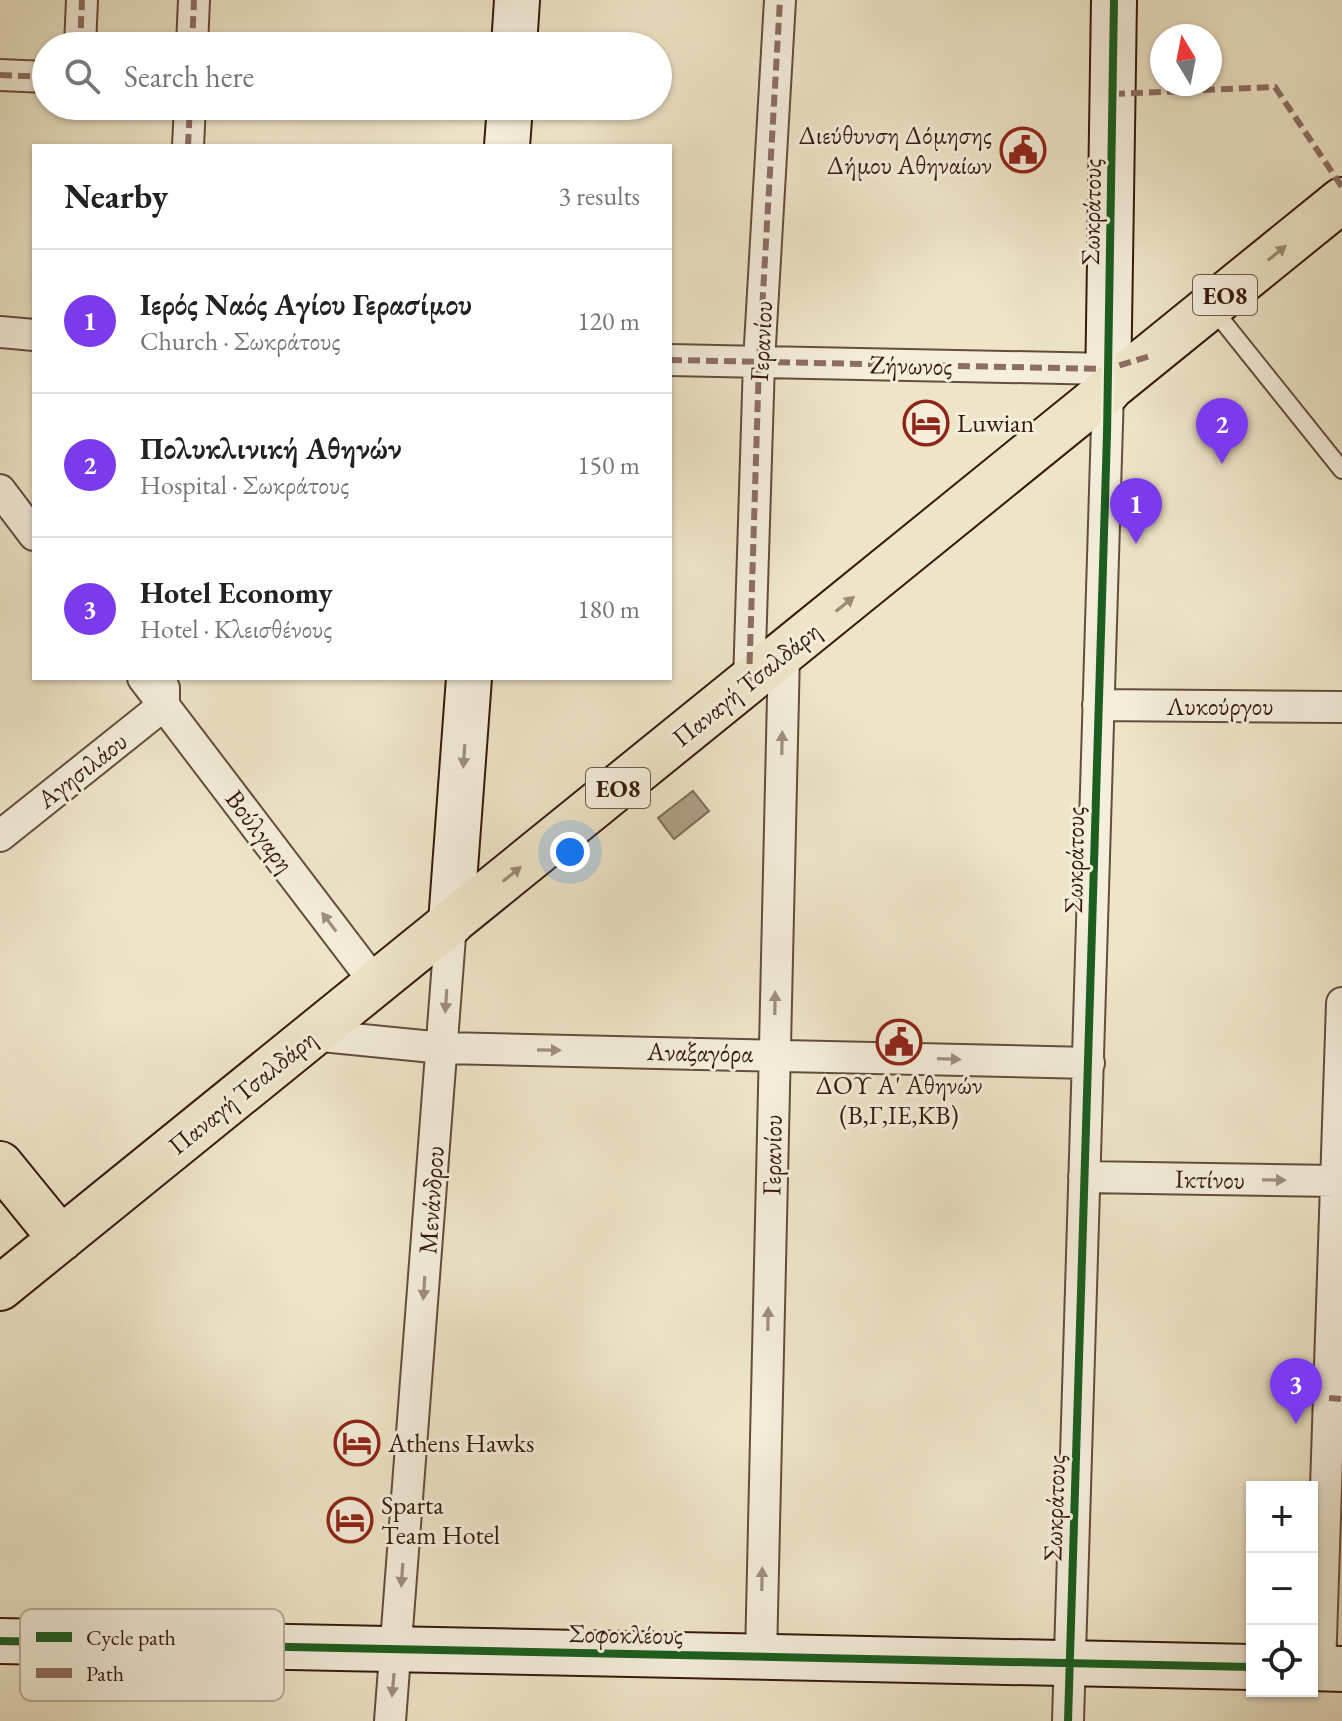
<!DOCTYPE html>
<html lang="en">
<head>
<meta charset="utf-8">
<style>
  :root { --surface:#fff; --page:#f2f2f2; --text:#222; --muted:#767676; --line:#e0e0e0; --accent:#7c3aed }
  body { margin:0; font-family:"EB Garamond",serif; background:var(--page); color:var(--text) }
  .controls { position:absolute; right:24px; bottom:24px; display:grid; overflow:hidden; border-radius:0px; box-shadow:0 2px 6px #0004 }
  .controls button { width:72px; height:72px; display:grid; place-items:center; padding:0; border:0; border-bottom:2px solid var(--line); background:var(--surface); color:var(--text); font:40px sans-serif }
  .compass { position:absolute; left:1150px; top:24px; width:72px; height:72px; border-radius:50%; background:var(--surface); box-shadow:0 2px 6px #0004; rotate:350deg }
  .you { position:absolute; left:570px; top:852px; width:28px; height:28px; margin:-20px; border:6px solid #fff; border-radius:50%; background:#1a73e8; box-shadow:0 0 0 12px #1a73e833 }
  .badge { display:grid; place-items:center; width:52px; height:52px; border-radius:50%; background:var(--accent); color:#fff; font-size:26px; font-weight:700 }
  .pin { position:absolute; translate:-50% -66px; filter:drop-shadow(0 2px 4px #0008) }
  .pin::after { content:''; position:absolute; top:42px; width:28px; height:24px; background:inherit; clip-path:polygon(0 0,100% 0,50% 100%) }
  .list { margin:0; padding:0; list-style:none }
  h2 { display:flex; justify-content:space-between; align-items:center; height:104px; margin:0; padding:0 32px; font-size:34px }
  h2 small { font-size:26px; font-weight:400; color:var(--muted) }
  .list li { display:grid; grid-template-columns:52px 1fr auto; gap:24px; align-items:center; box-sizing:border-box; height:144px; padding:0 32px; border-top:2px solid var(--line) }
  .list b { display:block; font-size:30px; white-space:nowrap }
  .list p { margin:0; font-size:26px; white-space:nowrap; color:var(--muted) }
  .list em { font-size:26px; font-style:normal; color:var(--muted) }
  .icon { flex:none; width:44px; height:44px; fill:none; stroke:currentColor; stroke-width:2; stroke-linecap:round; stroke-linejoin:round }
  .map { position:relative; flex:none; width:1342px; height:1721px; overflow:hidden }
  .search { position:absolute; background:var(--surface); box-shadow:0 2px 6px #0004; left:32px; top:32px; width:640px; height:88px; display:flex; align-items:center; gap:20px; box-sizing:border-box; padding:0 28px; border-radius:44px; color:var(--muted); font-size:30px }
  .panel { position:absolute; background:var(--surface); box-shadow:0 2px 6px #0004; left:32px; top:144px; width:640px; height:536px; border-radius:0px }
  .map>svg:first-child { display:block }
  .water { fill:#b0a088; stroke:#806a56; stroke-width:2 }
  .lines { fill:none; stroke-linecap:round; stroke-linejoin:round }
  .lane-casing { stroke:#654c3b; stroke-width:20 }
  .street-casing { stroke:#654c3b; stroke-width:34 }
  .secondary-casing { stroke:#37190c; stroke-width:48 }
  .primary-casing { stroke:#37190c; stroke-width:48 }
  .lane { stroke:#f4eedb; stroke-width:16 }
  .street { stroke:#f4eedb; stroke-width:30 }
  .secondary { stroke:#f4eedb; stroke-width:44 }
  .primary { stroke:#eee5c8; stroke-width:44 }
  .quiet { stroke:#8d6e63; stroke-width:6; stroke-dasharray:12 6; stroke-linecap:butt }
  .cycleway-casing { stroke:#f4eedb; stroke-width:13 }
  .cycleway { stroke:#1b5e20; stroke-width:8 }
  .oneway { fill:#9c8973 }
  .oneway2 { fill:#9f8e7e }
  .labels { text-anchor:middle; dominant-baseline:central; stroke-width:6; stroke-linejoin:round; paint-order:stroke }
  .shield { fill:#f4eedb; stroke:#70594a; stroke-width:2 }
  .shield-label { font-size:24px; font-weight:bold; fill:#37190c }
  .poi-label { font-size:26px; fill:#37190c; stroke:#f4eedb; text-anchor:start }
  .street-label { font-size:26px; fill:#37190c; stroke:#f4eedb }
  .key { fill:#f4eedb; stroke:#bbae9d; stroke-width:2 }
  .key-label { font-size:22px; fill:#37190c }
</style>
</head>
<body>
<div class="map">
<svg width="1342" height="1721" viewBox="0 0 1342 1721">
  <rect width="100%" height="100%" fill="#eee5c8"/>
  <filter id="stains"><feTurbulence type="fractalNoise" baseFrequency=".0025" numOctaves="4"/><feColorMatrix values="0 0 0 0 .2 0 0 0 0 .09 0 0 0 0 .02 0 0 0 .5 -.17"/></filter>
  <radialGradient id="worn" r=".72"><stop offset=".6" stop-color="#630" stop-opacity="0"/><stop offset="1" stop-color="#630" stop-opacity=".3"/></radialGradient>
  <path class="water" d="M 693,791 L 709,811 L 674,839 L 658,818 Z"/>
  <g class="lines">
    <g class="lane-casing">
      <path id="lane" d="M 1213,309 L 1342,470"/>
    </g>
    <g class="street-casing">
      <path id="street" d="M 80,46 L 82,0
        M 192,46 L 194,0
        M 0,75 L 46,77
        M 188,146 L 190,106
        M 0,332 L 34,335
        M 670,360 L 1108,369 L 1127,363
        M 0,490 L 34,535
        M 143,678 L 376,984
        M 749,682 L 759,362 L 780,0
        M 1098,705 L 1342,707
        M 0,836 L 164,705 L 164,688
        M 312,1035 L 443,1048 L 1089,1063
        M 1084,1177 L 1336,1181
        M 761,1657 L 784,653
        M 1320,1668 L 1342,1003
        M 390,1721 L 451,923
        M 1068,1721 L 1108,391"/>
    </g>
    <g class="secondary-casing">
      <path id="secondary" d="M 514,46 L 517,0
        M 507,146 L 510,106
        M 1108,391 L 1114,0
        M 451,923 L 469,678
        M 0,1641 L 1252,1667
        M 1312,1668 L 1342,1669"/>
    </g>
    <g class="primary-casing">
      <path id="primary" d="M 0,1164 L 61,1239
        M 0,1288 L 1342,200"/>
    </g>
    <use href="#lane" class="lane"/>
    <use href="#street" class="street"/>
    <use href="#secondary" class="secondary"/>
    <use href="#primary" class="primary"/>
    <path class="quiet" d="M 80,46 L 82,0
      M 192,46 L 194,0
      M 0,75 L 46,77
      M 1113,94 L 1275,87 L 1342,187
      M 188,146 L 190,106
      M 670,360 L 1108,369 L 1150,356
      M 749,682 L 759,362 L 780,0
      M 1329,1398 L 1342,1399"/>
    <g class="cycleway-casing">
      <path id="cycleway" d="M 0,1641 L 1252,1667
        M 1068,1721 L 1107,434 L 1114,0"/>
    </g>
    <use href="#cycleway" class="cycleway"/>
  </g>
  <defs><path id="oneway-solid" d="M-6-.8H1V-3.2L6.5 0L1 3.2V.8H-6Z" transform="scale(2)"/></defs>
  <g class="oneway">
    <use href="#oneway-solid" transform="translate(1277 253) rotate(-39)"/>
    <use href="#oneway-solid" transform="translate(845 604) rotate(-39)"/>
    <use href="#oneway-solid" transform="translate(512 874) rotate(-39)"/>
  </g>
  <g class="oneway2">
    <use href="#oneway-solid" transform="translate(782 743) rotate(-89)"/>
    <use href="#oneway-solid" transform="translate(464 756) rotate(94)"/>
    <use href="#oneway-solid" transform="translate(329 922) rotate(-127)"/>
    <use href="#oneway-solid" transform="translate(446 1001) rotate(94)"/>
    <use href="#oneway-solid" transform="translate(775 1003) rotate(-89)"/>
    <use href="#oneway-solid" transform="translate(549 1050) rotate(1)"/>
    <use href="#oneway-solid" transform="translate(949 1059) rotate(2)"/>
    <use href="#oneway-solid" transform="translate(1274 1180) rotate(1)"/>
    <use href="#oneway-solid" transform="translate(424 1288) rotate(94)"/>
    <use href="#oneway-solid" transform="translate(768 1319) rotate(-89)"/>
    <use href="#oneway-solid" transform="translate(402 1575) rotate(94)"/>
    <use href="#oneway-solid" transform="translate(762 1579) rotate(-89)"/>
    <use href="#oneway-solid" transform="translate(393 1685) rotate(95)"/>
  </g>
  <defs>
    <g id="civic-ring" transform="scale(2.3)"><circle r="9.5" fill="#f4eedb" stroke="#8f2418" stroke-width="1.5"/><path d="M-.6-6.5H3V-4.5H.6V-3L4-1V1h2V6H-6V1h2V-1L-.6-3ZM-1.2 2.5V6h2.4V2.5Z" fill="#8f2418"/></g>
    <g id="hotel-ring" transform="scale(2.3)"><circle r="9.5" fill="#f4eedb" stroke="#8f2418" stroke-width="1.5"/><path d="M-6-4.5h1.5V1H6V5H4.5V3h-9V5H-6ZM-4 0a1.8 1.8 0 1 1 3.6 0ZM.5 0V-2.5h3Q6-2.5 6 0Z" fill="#8f2418"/></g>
  </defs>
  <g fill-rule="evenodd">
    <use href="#civic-ring" x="1023" y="150"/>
    <use href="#hotel-ring" x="926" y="423"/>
    <use href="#civic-ring" x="899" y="1042"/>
    <use href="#hotel-ring" x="357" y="1443"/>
    <use href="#hotel-ring" x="350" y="1520"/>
  </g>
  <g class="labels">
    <g class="shield">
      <rect x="1193" y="275" width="64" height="40" rx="6"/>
      <rect x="586" y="768" width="64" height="40" rx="6"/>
    </g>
    <g class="shield-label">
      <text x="1225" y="295">ΕΟ8</text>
      <text x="618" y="788">ΕΟ8</text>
    </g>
    <g class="poi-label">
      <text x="992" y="135" text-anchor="end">Διεύθυνση Δόμησης<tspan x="992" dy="30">Δήμου Αθηναίων</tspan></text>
      <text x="957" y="423">Luwian</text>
      <text x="899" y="1085" text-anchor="middle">ΔΟΥ Α' Αθηνών<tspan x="899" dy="30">(Β,Γ,ΙΕ,ΚΒ)</tspan></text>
      <text x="388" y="1443">Athens Hawks</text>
      <text x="381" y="1505">Sparta<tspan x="381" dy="30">Team Hotel</tspan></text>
    </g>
    <g class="street-label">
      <text transform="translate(1091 212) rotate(-89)">Σωκράτους</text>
      <text transform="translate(761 341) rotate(-87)">Γερανίου</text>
      <text transform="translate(911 365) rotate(1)">Ζήνωνος</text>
      <text transform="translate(746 684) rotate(-39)">Παναγή Τσαλδάρη</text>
      <text x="1220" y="706">Λυκούργου</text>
      <text transform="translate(82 770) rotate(-38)">Αγησιλάου</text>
      <text transform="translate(260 831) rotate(53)">Βούλγαρη</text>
      <text transform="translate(1074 860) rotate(-89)">Σωκράτους</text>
      <text transform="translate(700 1052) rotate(1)">Αναξαγόρα</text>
      <text transform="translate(242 1092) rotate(-39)">Παναγή Τσαλδάρη</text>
      <text transform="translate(772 1155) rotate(-89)">Γερανίου</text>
      <text transform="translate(1210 1179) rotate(1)">Ικτίνου</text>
      <text transform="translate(431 1200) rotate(-86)">Μενάνδρου</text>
      <text transform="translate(1054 1508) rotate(-88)">Σωκράτους</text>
      <text transform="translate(626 1634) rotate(1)">Σοφοκλέους</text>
    </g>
  </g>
  <rect x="20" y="1609" width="264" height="92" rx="12" class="key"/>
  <rect x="36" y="1632" width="36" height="10" fill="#1b5e20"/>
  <rect x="36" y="1668" width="36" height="10" fill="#8d6e63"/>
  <g class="key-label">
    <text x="86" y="1645">Cycle path</text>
    <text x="86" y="1681">Path</text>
  </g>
  <rect width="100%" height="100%" filter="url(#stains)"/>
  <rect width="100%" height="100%" fill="url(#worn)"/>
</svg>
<div class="controls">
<button>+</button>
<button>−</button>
<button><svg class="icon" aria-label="locate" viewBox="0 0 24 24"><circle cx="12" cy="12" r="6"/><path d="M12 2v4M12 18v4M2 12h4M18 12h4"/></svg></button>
</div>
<svg class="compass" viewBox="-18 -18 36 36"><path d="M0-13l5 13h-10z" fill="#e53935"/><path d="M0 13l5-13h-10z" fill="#767676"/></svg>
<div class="you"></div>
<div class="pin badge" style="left:1136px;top:544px">1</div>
<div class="pin badge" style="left:1222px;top:464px">2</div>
<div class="pin badge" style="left:1296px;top:1424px">3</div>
<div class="search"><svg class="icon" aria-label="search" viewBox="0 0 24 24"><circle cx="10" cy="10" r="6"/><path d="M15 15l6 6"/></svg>Search here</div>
<section class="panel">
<h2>Nearby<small>3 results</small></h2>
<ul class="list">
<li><span class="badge">1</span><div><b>Ιερός Ναός Αγίου Γερασίμου</b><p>Church · Σωκράτους</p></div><em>120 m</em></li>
<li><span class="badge">2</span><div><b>Πολυκλινική Αθηνών</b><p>Hospital · Σωκράτους</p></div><em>150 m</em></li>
<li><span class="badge">3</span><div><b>Hotel Economy</b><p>Hotel · Κλεισθένους</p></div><em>180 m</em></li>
</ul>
</section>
</div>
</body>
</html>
